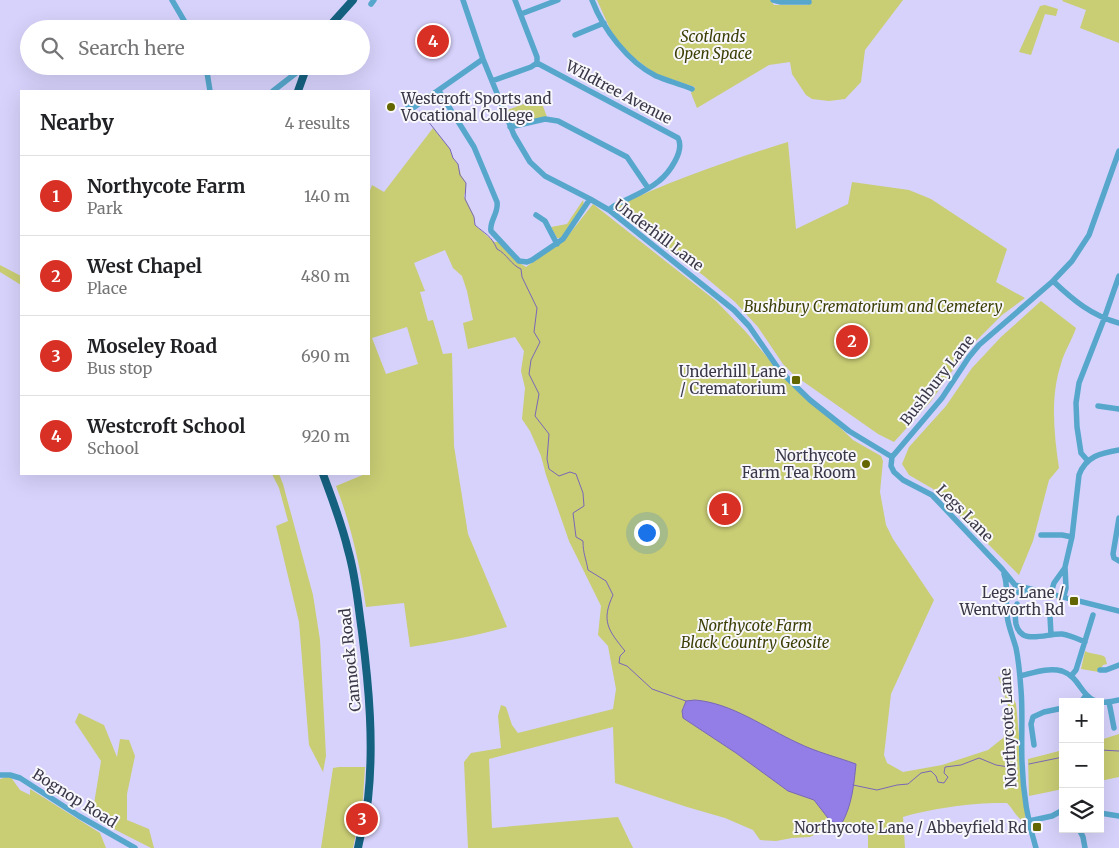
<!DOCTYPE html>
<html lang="en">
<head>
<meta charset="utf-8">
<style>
  :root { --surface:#fff; --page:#f2f2f2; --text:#202124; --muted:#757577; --line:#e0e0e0; --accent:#d93025 }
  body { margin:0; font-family:Merriweather,serif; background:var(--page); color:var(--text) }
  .controls { position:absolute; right:15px; bottom:15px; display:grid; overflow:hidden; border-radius:0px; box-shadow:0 5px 20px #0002 }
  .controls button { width:45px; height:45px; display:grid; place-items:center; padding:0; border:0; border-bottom:1px solid var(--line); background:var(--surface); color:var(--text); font:25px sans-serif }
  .you { position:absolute; left:646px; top:532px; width:18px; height:18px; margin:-12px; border:4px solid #fff; border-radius:50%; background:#1a73e8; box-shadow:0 0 0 8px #1a73e833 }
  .badge { display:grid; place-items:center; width:32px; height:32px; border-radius:50%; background:var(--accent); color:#fff; font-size:16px; font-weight:700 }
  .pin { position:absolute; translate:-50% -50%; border:2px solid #fff; box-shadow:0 1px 5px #0006 }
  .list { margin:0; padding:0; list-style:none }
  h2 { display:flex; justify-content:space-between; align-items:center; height:65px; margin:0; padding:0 20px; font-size:21px }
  h2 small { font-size:16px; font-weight:400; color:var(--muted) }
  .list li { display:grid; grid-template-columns:32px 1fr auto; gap:15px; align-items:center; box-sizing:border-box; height:80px; padding:0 20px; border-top:1px solid var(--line) }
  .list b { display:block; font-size:19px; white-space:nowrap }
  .list p { margin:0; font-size:16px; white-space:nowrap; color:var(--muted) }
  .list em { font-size:16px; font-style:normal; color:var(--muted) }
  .icon { flex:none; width:28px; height:28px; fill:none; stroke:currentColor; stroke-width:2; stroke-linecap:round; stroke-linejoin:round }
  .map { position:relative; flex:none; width:1119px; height:848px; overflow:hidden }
  .search { position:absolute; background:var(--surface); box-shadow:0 5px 20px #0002; left:20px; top:20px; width:350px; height:55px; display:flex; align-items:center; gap:12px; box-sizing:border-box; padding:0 18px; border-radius:28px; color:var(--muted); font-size:19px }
  .panel { position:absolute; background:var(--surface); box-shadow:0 5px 20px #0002; left:20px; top:90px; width:350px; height:385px; border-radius:0px }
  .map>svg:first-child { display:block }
  .green { fill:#c9cd74; fill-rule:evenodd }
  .water { fill:#937de7; stroke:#7868b7 }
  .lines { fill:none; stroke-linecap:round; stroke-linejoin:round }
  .stream { stroke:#7868b7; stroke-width:1 }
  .minor { stroke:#57a7cd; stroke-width:5.5 }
  .highway { stroke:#156180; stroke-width:8 }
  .poi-dot { fill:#646600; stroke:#f8f8fc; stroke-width:2 }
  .labels { text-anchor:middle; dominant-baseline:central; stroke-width:4; stroke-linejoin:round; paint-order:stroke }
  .park-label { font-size:15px; font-style:italic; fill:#3d3e05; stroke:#f8f8fc }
  .street-label { font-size:15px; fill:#3a3748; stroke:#f8f8fc }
  .poi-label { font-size:15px; fill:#3a3748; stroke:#f8f8fc; text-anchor:end }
</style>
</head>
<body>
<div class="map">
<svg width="1119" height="848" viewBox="0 0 1119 848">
  <rect width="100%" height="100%" fill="#d7d2fb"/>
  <path class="green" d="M 597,0 L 770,0 L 774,5 L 808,5 L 809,1 L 774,0 L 903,0 L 865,50 L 861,82 L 845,99 L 829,101 L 812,99 L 806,95 L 792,74 L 790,62 L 769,65 L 697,108 L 691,93 L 695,87 L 655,74 L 623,49 L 611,31 Z
    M 1063,0 L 1119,0 L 1119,43 L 1080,28 L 1086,10 L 1062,1 Z
    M 1045,5 L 1058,9 L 1056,16 L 1045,14 L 1031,55 L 1019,52 L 1040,6 Z
    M 540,98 L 547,117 L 515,124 L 512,123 L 507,110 Z
    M 433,128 L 450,149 L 453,158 L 458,164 L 461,175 L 466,183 L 466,189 L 464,196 L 474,216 L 475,225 L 494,242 L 499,242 L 518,262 L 526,267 L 567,237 L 593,204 L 716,301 L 746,332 L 787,381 L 824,412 L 853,440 L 881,456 L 883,461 L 880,492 L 886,525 L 893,539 L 934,600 L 891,694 L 884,755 L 887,763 L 903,772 L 942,765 L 988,750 L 1003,738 L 1009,725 L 1008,706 L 998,676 L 1006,682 L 1016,704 L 1026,810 L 1024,822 C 1016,817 1013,809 1007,803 C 978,802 931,808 903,817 L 905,848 L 868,848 L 868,833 L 865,824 L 854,826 L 844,832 L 826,829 L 810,837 L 792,838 L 776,841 L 760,840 L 753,830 L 725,818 L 687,807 L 615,783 L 613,727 L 489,759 L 492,828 L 618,817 L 633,848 L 468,848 L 464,762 L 471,753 L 501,748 L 498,716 L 501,705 L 506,707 L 512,725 L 518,733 L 613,709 L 616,689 L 608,646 L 598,635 L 601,606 L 569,541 L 546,475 L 541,456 L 530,431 L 522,419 L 525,388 L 521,371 L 524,351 L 515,337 L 468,349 L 463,323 L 473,320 L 467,291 L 462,276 L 453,268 L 445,250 L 414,263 L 425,291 L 420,292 L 428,321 L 433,320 L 443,354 L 452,353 L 454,446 L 468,534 L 507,627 C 475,636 443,642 410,647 L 404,603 L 366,607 C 360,565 351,525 336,486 L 370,472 L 369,466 L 369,193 L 372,185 L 384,192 ZM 407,327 L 418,364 L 386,374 L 372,338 Z
    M 788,142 L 796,229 L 848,204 L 852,182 L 909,190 L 931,199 L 1007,249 L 996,282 L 1025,298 L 1002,315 L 967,350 L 931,401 L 894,442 L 878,434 L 794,375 L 783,364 L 758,327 L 735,302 L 704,276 L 613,208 C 670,181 727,161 788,142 Z
    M 583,200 L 584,205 L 561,238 L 557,238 L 551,227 L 567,224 Z
    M 0,265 L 21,276 L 21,285 L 0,272 Z
    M 1041,301 L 1076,328 C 1072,340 1064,352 1061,364 C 1050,397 1054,434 1059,468 L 1049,480 L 1033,541 L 1019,575 L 961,517 L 940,493 L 909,475 L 902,464 L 909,447 L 946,406 L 972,368 L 1001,337 Z
    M 272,474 L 279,474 L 283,484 L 313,595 L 320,640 L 326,756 L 323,772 L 309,745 L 299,622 L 276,526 L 288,521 L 279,488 Z
    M 1085,651 C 1092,655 1099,653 1105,657 L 1107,664 L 1103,665 L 1099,672 L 1081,669 Z
    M 79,713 L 104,725 L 117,757 L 120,739 L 129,740 L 135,756 L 127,794 L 127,820 L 149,829 L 154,848 L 151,848 L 106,825 L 93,810 L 101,761 L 75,722 Z
    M 1119,734 L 1119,777 L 1100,781 L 1100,740 Z
    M 1063,750 L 1063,789 L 1029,796 L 1028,759 Z
    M 339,767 L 365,767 L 363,798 L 353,848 L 321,848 L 333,768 Z
    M 10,776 L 20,790 L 30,795 L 30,789 L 100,833 L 106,848 L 0,848 L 0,779 Z"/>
  <path class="water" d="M 695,700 C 732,703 765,728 798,743 C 816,752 837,757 856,764 C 854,784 852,805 842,823 L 831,822 L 814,800 L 788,791 L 736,753 L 683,718 L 682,711 L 686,701 Z"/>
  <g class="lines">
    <path class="stream" d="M 420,111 L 450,149 L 453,158 L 458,164 L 460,175 L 466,183 L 465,199 L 474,217 L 475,225 C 485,234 491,235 497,249 C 507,254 511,265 521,269 L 522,277 L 537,308 L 534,332 L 540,342 L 531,360 L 529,374 L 539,394 L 535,416 L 549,434 L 547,459 L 549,469 L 559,476 L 570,472 L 576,474 L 583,493 L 584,506 L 573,513 L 576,537 L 583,541 C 583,554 586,558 588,570 L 606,581 L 613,595 C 601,621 608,630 625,651 L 620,656 L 619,663 L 627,666 L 652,689 L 686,701
      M 1100,750 L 1119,751
      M 1029,764 L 1063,757
      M 853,785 L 877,790 L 897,785 L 908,784 L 921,773 L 931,771 L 936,776 L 938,782 L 944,783 L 948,777 L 944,773 L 945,767 L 961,765 L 979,758 L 996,765 L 1015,768"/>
    <path class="minor" d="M 172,0 L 189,29
      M 463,0 L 483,59 L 514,135 L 530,162 L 545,176 L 590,199 L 609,210 L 734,310 L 749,326 L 780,371 L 810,400 L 849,431 L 892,457
      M 515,0 L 537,57 L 537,63
      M 592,0 C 603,29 628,62 656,76 C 668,81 680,84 692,89
      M 773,0 L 781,2 L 809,2
      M 371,4 L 374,0
      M 521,14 L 558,0
      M 575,35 L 604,23
      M 537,63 L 678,138 C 685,151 669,173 659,181 C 646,192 628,198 614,206 L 609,210
      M 206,66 L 210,91
      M 492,81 L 531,67 L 537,63
      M 273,91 L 305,66
      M 439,91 L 474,147 L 497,202 C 499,213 489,221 491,231 L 519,261 L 527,262 L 532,260 L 563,239 L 590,199
      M 408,107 L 413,108 L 483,59
      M 510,127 L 545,119 L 558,121 L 627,157 L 648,188
      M 536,215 L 545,221 L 557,244
      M 1053,281 C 1073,300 1092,316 1119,323
      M 1098,406 L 1119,409
      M 892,457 L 942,398 L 969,357 L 979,345 L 1053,281 L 1072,261 L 1089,235 L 1119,151
      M 892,457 L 891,466 L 894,472 L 903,480 L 932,495 L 1002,569 L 1015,585 L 1119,611
      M 1088,461 L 1081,453 L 1077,427 L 1076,403 L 1079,383 L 1104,319 L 1119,276
      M 1119,518 L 1113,554 L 1114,558 L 1119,561
      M 1041,535 L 1062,535 L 1072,537
      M 1004,574 C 1009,588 1005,601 1007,615 C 1008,626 1013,637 1016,648 C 1019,662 1020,676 1021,690 C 1023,714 1021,738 1022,762 C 1023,791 1027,820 1036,848
      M 1013,593 L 1031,590
      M 1051,593 L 1054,583 L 1064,569
      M 1064,596 L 1066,588 L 1065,567 L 1072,537 L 1079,475 C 1086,456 1101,453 1119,450
      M 1017,604 C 1015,611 1015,618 1016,624 C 1021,646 1047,633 1062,634 C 1070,635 1078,639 1085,642
      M 1051,635 L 1050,616 L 1055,610
      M 1100,670 L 1106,670 L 1119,665
      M 1020,676 C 1033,673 1048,667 1062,671 C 1086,679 1079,711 1119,700
      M 1071,676 L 1076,670 L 1093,615
      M 1081,702 L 1086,695
      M 1109,702 L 1114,728
      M 1034,745 L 1031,724 L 1033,717 L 1044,712 L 1063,708
      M 0,775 L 10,775 L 20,778 L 79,816 L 135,848
      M 1100,813 L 1119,816
      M 1029,821 L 1052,816 L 1063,810
      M 1079,829 L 1083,837 L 1085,848"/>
    <path class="highway" d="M 327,29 L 353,0
      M 298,91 L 307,66
      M 323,474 C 332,499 342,524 348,550 C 356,577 358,605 362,632 C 369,687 374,744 368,799 C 366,816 361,832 358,848"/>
  </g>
  <g class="poi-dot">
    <circle cx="391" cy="107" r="5"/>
    <rect x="791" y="375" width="10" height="10" rx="2.5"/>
    <circle cx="866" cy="464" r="5"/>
    <rect x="1069" y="596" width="10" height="10" rx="2.5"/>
    <rect x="1032" y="822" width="10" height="10" rx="2.5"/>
  </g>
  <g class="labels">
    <g class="park-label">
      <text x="713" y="36">Scotlands<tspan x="713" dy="17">Open Space</tspan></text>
      <text x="873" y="306">Bushbury Crematorium and Cemetery</text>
      <text x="755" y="625">Northycote Farm<tspan x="755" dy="17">Black Country Geosite</tspan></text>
    </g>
    <g class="street-label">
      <text transform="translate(619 92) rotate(28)">Wildtree Avenue</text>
      <text transform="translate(659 235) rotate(37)">Underhill Lane</text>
      <text transform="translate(937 380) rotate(-52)">Bushbury Lane</text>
      <text transform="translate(965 513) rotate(45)">Legs Lane</text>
      <text transform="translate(350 660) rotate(-96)">Cannock Road</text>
      <text transform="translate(1008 728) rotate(-93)">Northycote Lane</text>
      <text transform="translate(75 798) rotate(32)">Bognop Road</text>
    </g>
    <g class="poi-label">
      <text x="401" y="98" text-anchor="start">Westcroft Sports and<tspan x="401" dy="17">Vocational College</tspan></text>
      <text x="786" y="371">Underhill Lane<tspan x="786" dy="17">/ Crematorium</tspan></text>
      <text x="856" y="455">Northycote<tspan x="856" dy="17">Farm Tea Room</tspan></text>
      <text x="1064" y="592">Legs Lane /<tspan x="1064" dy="17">Wentworth Rd</tspan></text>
      <text x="1027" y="827">Northycote Lane / Abbeyfield Rd</text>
    </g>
  </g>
</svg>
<div class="controls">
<button>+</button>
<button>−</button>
<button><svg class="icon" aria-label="layers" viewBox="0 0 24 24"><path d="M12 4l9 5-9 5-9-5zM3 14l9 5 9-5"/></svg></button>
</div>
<div class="you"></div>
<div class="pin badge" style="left:725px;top:509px">1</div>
<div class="pin badge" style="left:852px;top:341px">2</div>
<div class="pin badge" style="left:362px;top:819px">3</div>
<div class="pin badge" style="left:433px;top:41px">4</div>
<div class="search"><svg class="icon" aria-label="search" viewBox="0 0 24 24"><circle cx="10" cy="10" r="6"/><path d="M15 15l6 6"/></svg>Search here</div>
<section class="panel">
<h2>Nearby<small>4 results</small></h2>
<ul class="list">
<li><span class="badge">1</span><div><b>Northycote Farm</b><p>Park</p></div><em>140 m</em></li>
<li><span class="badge">2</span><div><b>West Chapel</b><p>Place</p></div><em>480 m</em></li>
<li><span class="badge">3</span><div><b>Moseley Road</b><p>Bus stop</p></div><em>690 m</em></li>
<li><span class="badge">4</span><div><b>Westcroft School</b><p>School</p></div><em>920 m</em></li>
</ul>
</section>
</div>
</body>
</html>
